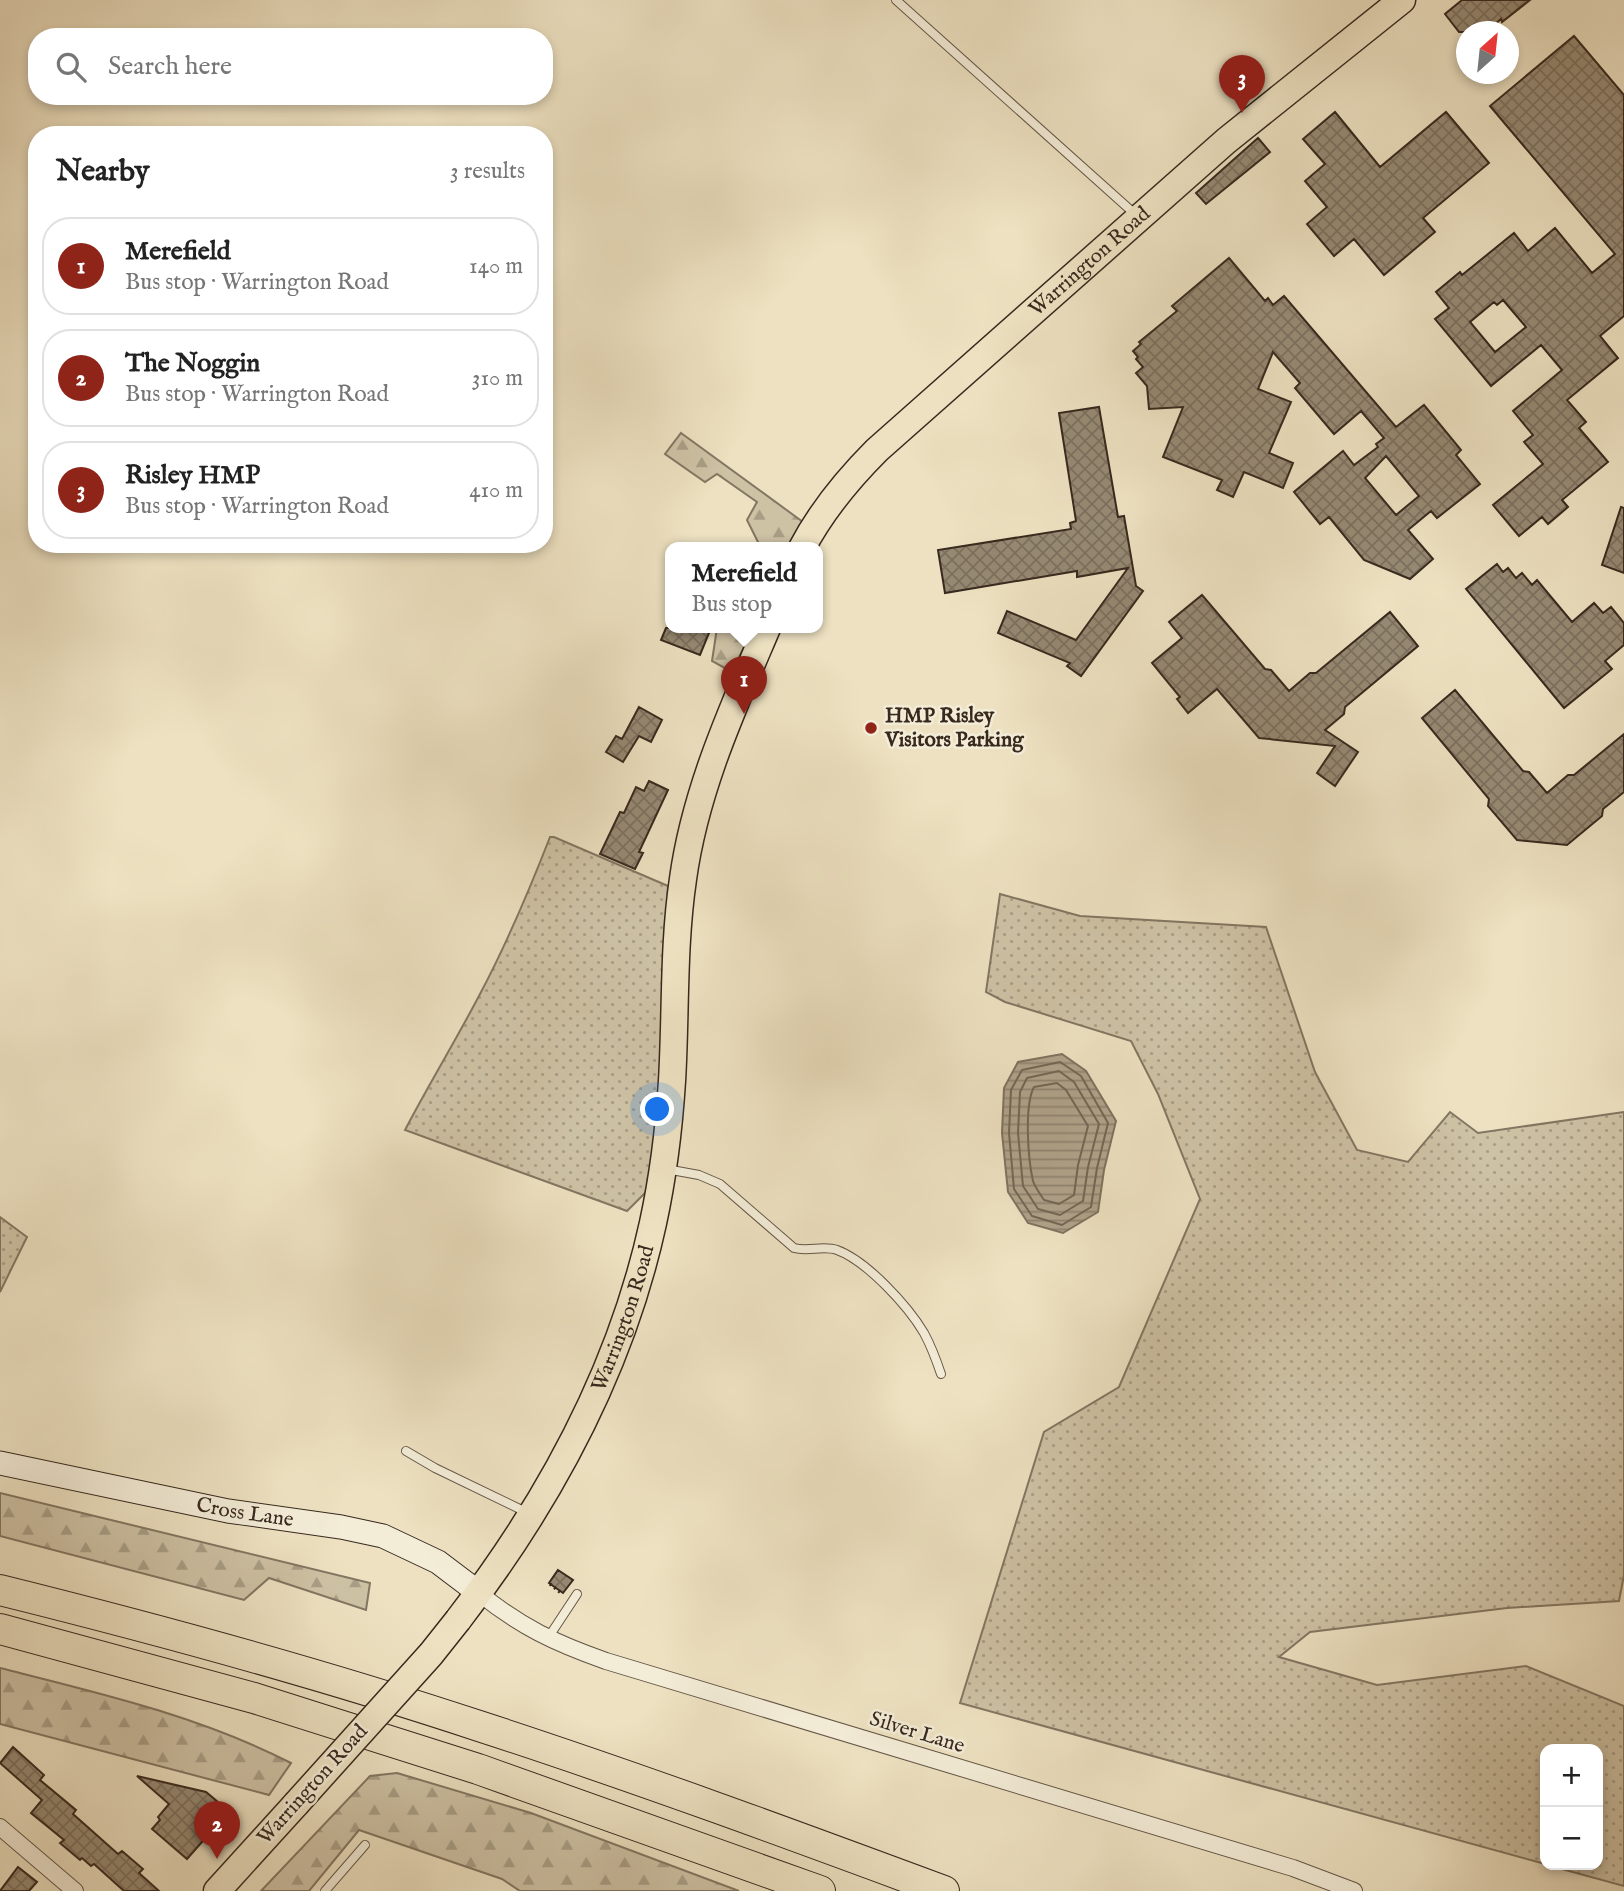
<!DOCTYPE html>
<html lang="en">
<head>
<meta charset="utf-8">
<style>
  :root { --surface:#fff; --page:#f6f6f6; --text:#222; --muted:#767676; --line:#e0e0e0; --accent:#8f2418 }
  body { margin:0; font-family:"IM FELL English",serif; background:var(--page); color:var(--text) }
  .controls { position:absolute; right:21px; bottom:21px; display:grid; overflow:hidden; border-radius:14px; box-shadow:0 4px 10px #0003 }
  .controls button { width:63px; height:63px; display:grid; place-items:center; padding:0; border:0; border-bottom:2px solid var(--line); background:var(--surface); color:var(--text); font:35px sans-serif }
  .compass { position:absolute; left:1456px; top:21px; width:63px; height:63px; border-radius:50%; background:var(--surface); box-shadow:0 4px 10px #0003; rotate:27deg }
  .you { position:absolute; left:658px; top:1110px; width:24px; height:24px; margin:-18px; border:5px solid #fff; border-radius:50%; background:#1a73e8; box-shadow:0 0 0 10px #1a73e833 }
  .badge { display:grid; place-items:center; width:46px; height:46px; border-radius:50%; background:var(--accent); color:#fff; font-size:23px; font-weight:700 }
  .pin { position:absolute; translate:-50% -58px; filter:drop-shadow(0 2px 4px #0008) }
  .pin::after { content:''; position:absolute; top:37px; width:24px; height:21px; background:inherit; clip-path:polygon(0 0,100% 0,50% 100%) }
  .popup { position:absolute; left:665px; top:542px; width:158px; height:91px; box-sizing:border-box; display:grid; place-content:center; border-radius:14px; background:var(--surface); filter:drop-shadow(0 2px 5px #0005); font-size:23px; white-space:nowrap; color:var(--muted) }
  .popup b { font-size:26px; color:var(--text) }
  .popup::after { content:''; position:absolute; left:50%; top:100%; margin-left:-14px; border:14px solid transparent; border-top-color:var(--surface) }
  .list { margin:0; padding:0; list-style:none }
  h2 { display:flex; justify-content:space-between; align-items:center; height:91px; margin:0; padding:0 28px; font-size:30px }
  h2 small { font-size:23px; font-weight:400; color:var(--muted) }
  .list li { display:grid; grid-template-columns:46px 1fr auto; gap:21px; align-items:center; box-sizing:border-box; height:98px; margin:0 14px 14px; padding:0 14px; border:2px solid var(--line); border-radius:28px }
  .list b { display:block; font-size:26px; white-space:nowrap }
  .list p { margin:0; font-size:23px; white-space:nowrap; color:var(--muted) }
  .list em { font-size:23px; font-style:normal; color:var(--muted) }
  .icon { flex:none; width:38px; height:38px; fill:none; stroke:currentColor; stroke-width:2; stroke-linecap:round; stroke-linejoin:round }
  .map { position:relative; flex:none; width:1624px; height:1891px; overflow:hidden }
  .search { position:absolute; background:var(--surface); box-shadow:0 4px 10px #0003; left:28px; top:28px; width:525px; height:77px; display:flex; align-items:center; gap:18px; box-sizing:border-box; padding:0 24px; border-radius:28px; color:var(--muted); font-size:26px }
  .panel { position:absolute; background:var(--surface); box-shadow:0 4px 10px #0003; left:28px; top:126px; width:525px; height:427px; border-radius:28px }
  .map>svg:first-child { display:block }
  .grass { fill:url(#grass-dots); stroke:#837662; stroke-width:2 }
  .forest { fill:url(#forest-firs); stroke:#837662; stroke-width:2 }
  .water { fill:url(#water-rules); stroke:#7f725f; stroke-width:2 }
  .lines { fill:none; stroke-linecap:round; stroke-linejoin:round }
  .shore { stroke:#746654; stroke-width:2 }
  .building { fill:url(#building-cross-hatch); stroke:#38291e; stroke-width:2; fill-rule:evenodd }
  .lane-casing { stroke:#655747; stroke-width:10 }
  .street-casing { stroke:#655747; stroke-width:18 }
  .secondary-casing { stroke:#38291e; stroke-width:25 }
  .primary-casing { stroke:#38291e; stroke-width:29 }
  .highway-casing { stroke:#38291e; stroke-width:32 }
  .path { stroke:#38291e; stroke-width:3.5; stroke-dasharray:2 3.5; stroke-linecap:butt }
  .lane { stroke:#f3ecd7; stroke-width:8 }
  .street { stroke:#f3ecd7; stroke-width:16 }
  .secondary { stroke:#f3ecd7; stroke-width:23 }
  .primary { stroke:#ede1c1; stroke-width:26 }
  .highway { stroke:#ede1c1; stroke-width:30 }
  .primary-bridge-casing { stroke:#38291e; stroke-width:29; stroke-linecap:butt }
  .primary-bridge { stroke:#ede1c1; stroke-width:26 }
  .poi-dot { fill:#8f2418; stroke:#f3ecd7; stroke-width:2.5 }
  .labels { text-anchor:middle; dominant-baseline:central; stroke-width:5; stroke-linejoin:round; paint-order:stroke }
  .street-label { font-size:21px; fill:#38291e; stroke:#f3ecd7 }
  .poi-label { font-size:21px; font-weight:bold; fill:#38291e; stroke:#f3ecd7; text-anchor:start }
</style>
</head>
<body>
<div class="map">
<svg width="1624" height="1891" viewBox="0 0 1624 1891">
  <defs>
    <pattern id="grass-dots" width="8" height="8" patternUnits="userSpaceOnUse" patternTransform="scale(1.75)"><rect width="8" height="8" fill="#cec2a5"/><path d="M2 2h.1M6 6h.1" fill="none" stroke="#a89e86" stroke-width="1.8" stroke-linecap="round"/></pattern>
    <pattern id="forest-firs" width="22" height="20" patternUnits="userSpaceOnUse" patternTransform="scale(1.75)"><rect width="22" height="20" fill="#cec2a5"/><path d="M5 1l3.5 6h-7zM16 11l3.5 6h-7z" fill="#a89e86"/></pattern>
    <pattern id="water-rules" width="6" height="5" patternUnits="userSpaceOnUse" patternTransform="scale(1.75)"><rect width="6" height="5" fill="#afa28a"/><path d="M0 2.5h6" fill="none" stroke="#8f8470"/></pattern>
    <pattern id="building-cross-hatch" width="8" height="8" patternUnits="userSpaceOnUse" patternTransform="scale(1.75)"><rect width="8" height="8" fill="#968973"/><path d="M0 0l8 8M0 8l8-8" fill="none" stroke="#7b705e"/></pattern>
  </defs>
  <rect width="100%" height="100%" fill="#ede1c1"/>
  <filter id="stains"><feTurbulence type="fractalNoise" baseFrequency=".00286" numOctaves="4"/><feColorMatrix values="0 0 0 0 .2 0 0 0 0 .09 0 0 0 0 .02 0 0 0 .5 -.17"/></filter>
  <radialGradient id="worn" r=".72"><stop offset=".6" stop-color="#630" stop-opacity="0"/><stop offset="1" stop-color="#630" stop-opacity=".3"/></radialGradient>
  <path class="grass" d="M 550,837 L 554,837 L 668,886 L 658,1108 L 649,1189 L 627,1211 L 405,1130 C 429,1084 456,1040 480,994 C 507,943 529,891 550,837 Z
    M 1000,894 L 1080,916 L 1266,927 L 1315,1072 L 1357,1150 L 1408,1162 L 1450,1112 L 1478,1133 L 1624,1112 L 1624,1575 L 1619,1601 L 1507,1608 L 1310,1632 L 1279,1657 L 1377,1685 L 1526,1666 L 1624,1706 L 1624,1886 L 1547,1865 L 1598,1865 L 1598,1749 L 1545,1749 L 1545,1864 L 960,1703 L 1044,1432 L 1119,1387 L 1200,1199 L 1158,1094 L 1131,1041 L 1005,1002 L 986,992 Z
    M 0,1217 L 27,1237 L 0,1292 Z"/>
  <path class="forest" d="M 681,433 L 803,522 L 791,548 L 761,548 L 747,520 L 757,502 L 717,474 L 705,482 L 665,454 Z
    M 717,628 L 753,628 L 732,672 L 712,661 Z
    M 0,1493 L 370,1583 L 366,1610 L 269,1578 L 244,1600 L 0,1536 Z
    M 0,1668 C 99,1693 199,1716 291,1763 L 269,1795 L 0,1724 Z
    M 397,1773 L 531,1813 L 739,1891 L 520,1891 L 502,1879 L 359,1830 L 309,1891 L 261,1891 L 370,1776 Z"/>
  <path class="water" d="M 1062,1054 L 1086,1071 L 1116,1121 L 1104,1170 L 1098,1212 L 1063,1233 L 1028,1223 L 1008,1192 L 1002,1133 L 1004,1088 L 1018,1062 Z"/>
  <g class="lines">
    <path class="shore" d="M 1060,1062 L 1081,1076 L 1108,1123 L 1097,1168 L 1091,1207 L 1062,1225 L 1032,1216 L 1014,1189 L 1009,1133 L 1011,1090 L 1022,1070 Z
      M 1059,1071 L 1074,1082 L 1099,1124 L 1088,1167 L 1083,1201 L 1060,1215 L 1038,1209 L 1023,1186 L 1018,1133 L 1020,1092 L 1027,1078 Z
      M 1057,1083 L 1066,1090 L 1088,1126 L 1078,1165 L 1074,1195 L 1059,1204 L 1044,1200 C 1040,1194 1035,1187 1033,1181 C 1028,1159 1024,1106 1034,1087 Z"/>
  </g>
  <path class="building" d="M 1462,0 L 1530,0 L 1502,22 L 1501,19 L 1486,32 L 1459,32 L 1445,14 Z
    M 1574,36 L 1624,95 L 1624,316 L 1600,336 L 1618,358 L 1567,400 L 1586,422 L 1579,428 L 1608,462 L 1562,500 L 1568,507 L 1548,524 L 1542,517 L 1519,536 L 1493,505 L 1543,464 L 1524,442 L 1533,435 L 1513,411 L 1562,370 L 1541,345 L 1491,386 L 1435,319 L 1449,308 L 1436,292 L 1460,272 L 1462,275 L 1514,233 L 1528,251 L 1555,228 L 1592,273 L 1615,254 L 1490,106 ZM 1503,300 L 1526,327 L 1495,352 L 1470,322 L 1494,302 L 1497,305 Z
    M 1335,112 L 1380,167 L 1446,112 L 1489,163 L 1423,218 L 1435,232 L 1384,275 L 1354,239 L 1334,256 L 1307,224 L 1327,207 L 1305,181 L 1325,164 L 1303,139 Z
    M 1258,138 L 1270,152 L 1206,204 L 1196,193 Z
    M 1229,258 L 1265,301 L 1268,298 L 1273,305 L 1284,296 L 1396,427 L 1424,405 L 1461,450 L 1456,455 L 1480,484 L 1437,518 L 1431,511 L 1408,530 L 1433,559 L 1410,579 L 1364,560 L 1329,517 L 1320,524 L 1294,492 L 1343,451 L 1354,465 L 1378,447 L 1376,444 L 1384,438 L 1361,411 L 1334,434 L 1295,388 L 1300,383 L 1273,352 L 1258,389 L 1291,402 L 1269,453 L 1293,463 L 1283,488 L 1244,472 L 1233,497 L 1217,490 L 1222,480 L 1163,457 L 1183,407 L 1149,409 L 1147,386 L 1136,373 L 1143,367 L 1136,359 L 1138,357 L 1133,351 L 1141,344 L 1139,342 L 1177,311 L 1172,306 ZM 1386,456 L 1419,496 L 1396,515 L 1365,478 Z
    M 1099,407 L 1118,517 L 1124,516 L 1136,586 L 1143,591 L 1081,676 L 1067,666 L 1070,663 L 998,633 L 1007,611 L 1076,640 L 1128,568 L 1077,577 L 1077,571 L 945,593 L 938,550 L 1071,529 L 1070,523 L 1076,521 L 1059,413 Z
    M 1621,507 L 1624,508 L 1624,573 L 1602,565 Z
    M 1497,564 L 1503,572 L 1508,568 L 1516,578 L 1522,573 L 1532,585 L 1537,580 L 1572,622 L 1594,603 L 1603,613 L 1611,607 L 1624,623 L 1624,645 L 1605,661 L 1612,669 L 1564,708 L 1466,589 Z
    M 1202,595 L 1265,669 L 1271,670 L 1289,691 L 1310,673 L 1316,673 L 1390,612 L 1418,646 L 1345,707 L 1344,714 L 1325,730 L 1358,752 L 1335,786 L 1317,773 L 1335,746 L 1259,738 L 1217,689 L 1188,713 L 1177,699 L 1180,697 L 1152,663 L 1182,638 L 1169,622 Z
    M 666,628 L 711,628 L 700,655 L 661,640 Z
    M 1455,690 L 1523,771 L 1529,772 L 1547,793 L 1568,775 L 1574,775 L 1624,734 L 1624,792 L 1603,809 L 1602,816 L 1567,845 L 1517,840 L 1488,806 L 1489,799 L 1422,718 Z
    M 639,707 L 662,720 L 651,742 L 639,736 L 623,762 L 606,752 L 616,736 L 622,739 Z
    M 649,781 L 668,790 L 639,852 L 643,853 L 635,869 L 600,854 L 620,812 L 624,813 L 636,787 L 644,791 Z
    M 558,1570 L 573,1580 L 563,1593 L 549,1583 Z
    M 13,1747 L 44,1775 L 40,1780 L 76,1810 L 73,1814 L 118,1854 L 122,1851 L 143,1869 L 139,1873 L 159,1891 L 124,1891 L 94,1864 L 91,1866 L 82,1858 L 80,1860 L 60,1843 L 64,1840 L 31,1813 L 42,1800 L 0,1763 Z
    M 137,1776 L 206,1792 L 218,1802 L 212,1808 L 223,1818 L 187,1859 L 152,1829 L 160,1820 L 158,1817 L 169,1804 Z
    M 18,1867 L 37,1882 L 29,1891 L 0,1891 Z"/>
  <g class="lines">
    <g class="lane-casing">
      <path id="lane" d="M 896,0 L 1136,215
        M 666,1169 L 699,1175 L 720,1184 L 794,1248 C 809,1252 823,1245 837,1250 C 867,1261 908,1306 924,1333 C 931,1346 936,1359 941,1374
        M 406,1451 L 435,1468 L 526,1512
        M 548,1638 L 577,1594
        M 325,1891 L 365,1845"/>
    </g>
    <g class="street-casing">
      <path id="street" d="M 479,1593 C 521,1627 555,1643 606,1661 L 1293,1868 L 1354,1891
        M 0,1827 L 75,1891"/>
    </g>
    <g class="secondary-casing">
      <g id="secondary">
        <path id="s1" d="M 0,1463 L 228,1511 L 341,1527 L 383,1536 L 438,1562 L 479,1593"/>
      </g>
    </g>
    <g class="primary-casing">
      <g id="primary">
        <path id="s2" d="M 802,548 C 822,510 847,480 877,450 L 1226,141 L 1402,0"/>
        <path id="s3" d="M 458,1620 C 549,1502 621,1370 653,1223 C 663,1177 669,1128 672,1081 C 676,1014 673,946 683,879 C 695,791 732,710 767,628"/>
        <path d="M 217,1891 L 296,1804"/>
      </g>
    </g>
    <g class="highway-casing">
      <path id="highway" d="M 0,1590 C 161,1630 322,1674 479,1726 C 636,1777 790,1834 944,1891
        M 0,1629 L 254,1698 L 478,1769 L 820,1891"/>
    </g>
    <path class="path" d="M 550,1584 L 561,1593"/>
    <use href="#lane" class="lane"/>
    <use href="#street" class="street"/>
    <use href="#secondary" class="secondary"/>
    <use href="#primary" class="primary"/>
    <use href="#highway" class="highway"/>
    <g class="primary-bridge-casing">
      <path id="primary-bridge" d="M 296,1804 L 431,1654 L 458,1620"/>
    </g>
    <use href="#primary-bridge" class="primary-bridge"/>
  </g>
  <circle class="poi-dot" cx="871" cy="728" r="7"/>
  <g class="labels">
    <g class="street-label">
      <text stroke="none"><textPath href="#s2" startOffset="408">Warrington Road</textPath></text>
      <text stroke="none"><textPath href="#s3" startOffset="346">Warrington Road</textPath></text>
      <text stroke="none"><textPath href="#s1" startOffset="250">Cross Lane</textPath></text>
      <text transform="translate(917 1733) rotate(17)">Silver Lane</text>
      <text transform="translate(313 1785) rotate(-48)">Warrington Road</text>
    </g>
    <g class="poi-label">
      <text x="885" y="716">HMP Risley<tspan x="885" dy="24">Visitors Parking</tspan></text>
    </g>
  </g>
  <rect width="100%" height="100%" filter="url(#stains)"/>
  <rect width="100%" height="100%" fill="url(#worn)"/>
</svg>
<div class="controls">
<button>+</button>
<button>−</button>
</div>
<svg class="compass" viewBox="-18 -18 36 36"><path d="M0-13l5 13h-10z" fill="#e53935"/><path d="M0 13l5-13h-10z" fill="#767676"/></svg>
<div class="you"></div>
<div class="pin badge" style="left:744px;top:714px">1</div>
<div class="popup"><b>Merefield</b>Bus stop</div>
<div class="pin badge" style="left:217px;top:1859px">2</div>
<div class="pin badge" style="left:1242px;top:113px">3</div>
<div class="search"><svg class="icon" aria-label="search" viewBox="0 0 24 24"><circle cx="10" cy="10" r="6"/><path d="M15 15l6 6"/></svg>Search here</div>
<section class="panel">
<h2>Nearby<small>3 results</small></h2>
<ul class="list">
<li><span class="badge">1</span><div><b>Merefield</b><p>Bus stop · Warrington Road</p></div><em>140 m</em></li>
<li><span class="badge">2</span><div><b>The Noggin</b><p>Bus stop · Warrington Road</p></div><em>310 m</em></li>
<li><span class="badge">3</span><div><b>Risley HMP</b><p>Bus stop · Warrington Road</p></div><em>410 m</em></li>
</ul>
</section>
</div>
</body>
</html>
